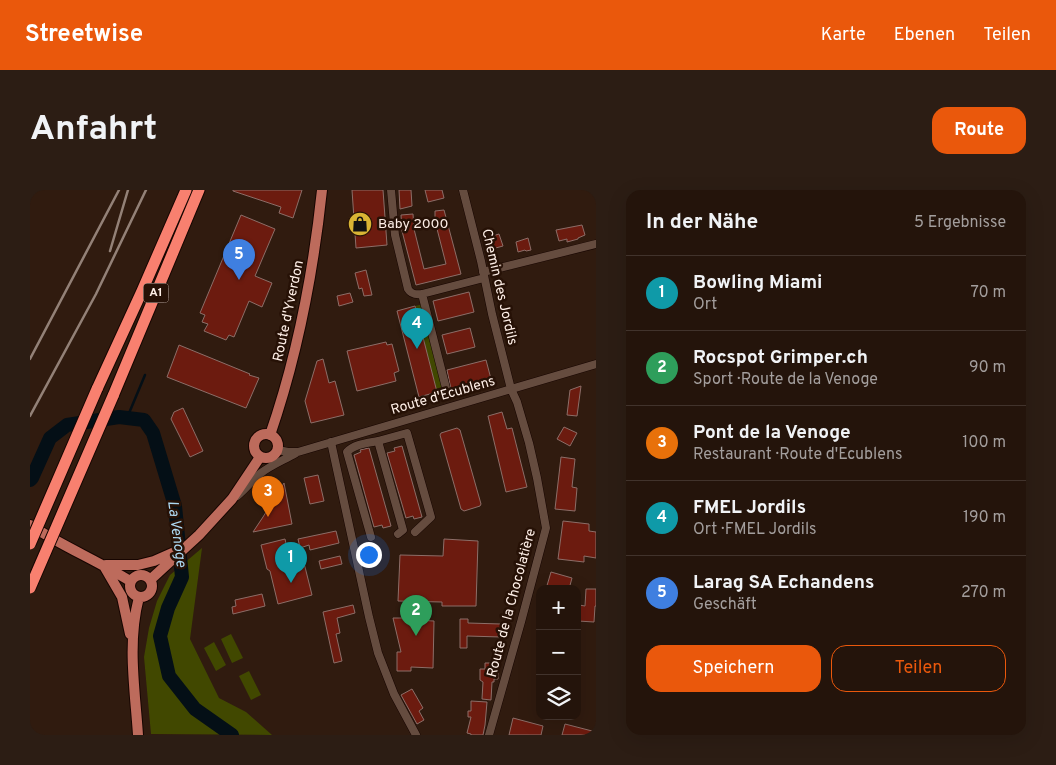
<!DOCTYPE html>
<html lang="de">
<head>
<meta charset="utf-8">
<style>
  :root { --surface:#24140b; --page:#2c1d14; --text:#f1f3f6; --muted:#a39e9d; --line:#41332c; --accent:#ea580c }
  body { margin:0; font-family:Overpass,sans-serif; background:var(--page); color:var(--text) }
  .controls { position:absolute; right:15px; bottom:15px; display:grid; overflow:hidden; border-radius:10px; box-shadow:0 5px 20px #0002 }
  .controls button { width:45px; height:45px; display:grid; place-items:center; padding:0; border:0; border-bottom:1px solid var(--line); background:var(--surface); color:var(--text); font:25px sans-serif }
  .you { position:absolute; left:338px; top:364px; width:18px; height:18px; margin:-12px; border:4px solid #fff; border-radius:50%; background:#1a73e8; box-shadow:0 0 0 8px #1a73e833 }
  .badge { display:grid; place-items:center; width:32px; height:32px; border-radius:50%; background:var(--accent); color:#fff; font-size:16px; font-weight:700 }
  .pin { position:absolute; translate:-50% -41px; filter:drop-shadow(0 1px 2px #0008) }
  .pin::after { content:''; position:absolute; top:26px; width:18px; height:15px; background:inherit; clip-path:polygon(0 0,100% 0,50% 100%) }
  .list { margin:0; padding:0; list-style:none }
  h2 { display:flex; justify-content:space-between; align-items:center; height:65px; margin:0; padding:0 20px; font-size:21px }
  h2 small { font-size:16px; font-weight:400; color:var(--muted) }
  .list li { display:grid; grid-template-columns:32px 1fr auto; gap:15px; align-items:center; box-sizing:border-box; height:75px; padding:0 20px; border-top:1px solid var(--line) }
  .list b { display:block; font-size:19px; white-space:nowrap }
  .list p { margin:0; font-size:16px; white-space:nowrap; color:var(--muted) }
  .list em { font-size:16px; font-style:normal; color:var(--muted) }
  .actions { display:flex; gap:10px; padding:15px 20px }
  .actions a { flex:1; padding:11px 0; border:1px solid var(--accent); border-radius:15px; text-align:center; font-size:18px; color:var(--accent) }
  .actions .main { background:var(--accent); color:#fff }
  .icon { flex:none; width:28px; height:28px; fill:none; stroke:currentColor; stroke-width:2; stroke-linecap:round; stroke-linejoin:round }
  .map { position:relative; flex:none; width:566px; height:545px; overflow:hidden; border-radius:15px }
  header { display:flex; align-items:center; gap:30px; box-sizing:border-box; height:70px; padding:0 25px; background:var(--accent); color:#fff }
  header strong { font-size:24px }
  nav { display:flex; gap:28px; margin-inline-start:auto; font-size:18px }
  .intro { display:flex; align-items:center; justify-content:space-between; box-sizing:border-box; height:120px; padding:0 30px }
  h1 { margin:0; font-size:35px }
  .button { padding:12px 22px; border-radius:15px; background:var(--accent); color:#fff; font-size:18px; font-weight:700 }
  main { display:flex; gap:30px; padding:0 30px }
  aside { flex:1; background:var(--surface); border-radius:15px; box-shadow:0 5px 20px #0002 }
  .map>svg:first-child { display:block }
  .green { fill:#414800 }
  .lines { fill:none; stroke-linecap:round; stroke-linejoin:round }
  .stream { stroke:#040f16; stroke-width:2.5 }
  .river { stroke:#040f16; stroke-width:14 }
  .building { fill:#6c1b0f; stroke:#8c6e68 }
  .minor-casing { stroke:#170500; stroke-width:9 }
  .major-casing { stroke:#170500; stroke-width:12 }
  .highway-casing { stroke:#170500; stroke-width:13 }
  .minor { stroke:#654c3f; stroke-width:8 }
  .major { stroke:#bd6b5c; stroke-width:10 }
  .highway { stroke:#f8806f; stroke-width:11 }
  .rail { stroke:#938177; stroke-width:2.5 }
  .highway-bridge-casing { stroke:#170500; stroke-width:13; stroke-linecap:butt }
  .highway-bridge { stroke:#f8806f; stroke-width:11 }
  .labels { text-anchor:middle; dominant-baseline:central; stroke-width:5; stroke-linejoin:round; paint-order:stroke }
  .shield { fill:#261106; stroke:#bdaca4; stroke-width:1 }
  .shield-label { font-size:12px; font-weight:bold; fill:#feefe7 }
  .poi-label { font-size:14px; fill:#feefe7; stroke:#261106; text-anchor:start }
  .street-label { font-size:14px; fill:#feefe7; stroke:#261106 }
  .water-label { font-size:15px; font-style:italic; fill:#add9f3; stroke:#261106 }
</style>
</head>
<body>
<header>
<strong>Streetwise</strong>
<nav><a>Karte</a><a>Ebenen</a><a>Teilen</a></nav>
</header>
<div class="intro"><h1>Anfahrt</h1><a class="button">Route</a></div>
<main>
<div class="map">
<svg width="566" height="545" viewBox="0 0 566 545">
  <rect width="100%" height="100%" fill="#301b0f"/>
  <path class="green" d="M 394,114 L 416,200 L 407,202 L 385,116 Z
    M 172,358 L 160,449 L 189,508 L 216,522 L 242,545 L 121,544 L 114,467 L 119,438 L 127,411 L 140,385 Z
    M 201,444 L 213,468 L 202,473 L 191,449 Z
    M 184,452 L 196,475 L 186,481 L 174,458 Z
    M 219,481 L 231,505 L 221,510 L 209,486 Z"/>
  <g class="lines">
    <path class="stream" d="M 97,228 L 115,185"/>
    <path class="river" d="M 0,290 L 2,288 L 20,248 L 37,235 L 89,227 L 114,230 L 123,243 L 145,316 L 152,387 L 138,418 L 130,446 L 139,486 L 165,519 L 202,545"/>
  </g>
  <path class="building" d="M 203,0 L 272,0 L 263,28 L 249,23 L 251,17 L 203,1 Z
    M 322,0 L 353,0 L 357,55 L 326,58 Z
    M 369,0 L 381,0 L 382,16 L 370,19 Z
    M 395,0 L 412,0 L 414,8 L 398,12 Z
    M 414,20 L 431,84 L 386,95 L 372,41 L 371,25 L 383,24 L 384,39 L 394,79 L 416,74 L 405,31 L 405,21 Z
    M 211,25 L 245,39 L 225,86 L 242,93 L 232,117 L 219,111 L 204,147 L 199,145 L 196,150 L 174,141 L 178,134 L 172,132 L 175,125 L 170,123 Z
    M 552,35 L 555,45 L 548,48 L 548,49 L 537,52 L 537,49 L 529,51 L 526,40 Z
    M 469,44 L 473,56 L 462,59 L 459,47 Z
    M 498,48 L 501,60 L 496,61 L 495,60 L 488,62 L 486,52 Z
    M 336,80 L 342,105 L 334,106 L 332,98 L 329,99 L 325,83 Z
    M 439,102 L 444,122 L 408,131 L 403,111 Z
    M 320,103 L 323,112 L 309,116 L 307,106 Z
    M 385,116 L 407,202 L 389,207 L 367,121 Z
    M 440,138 L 445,157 L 417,164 L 412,145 Z
    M 356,152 L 357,155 L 362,154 L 369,181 L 364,183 L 366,191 L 327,201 L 317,161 Z
    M 149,155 L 220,184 L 219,185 L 229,188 L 216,218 L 137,187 Z
    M 293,169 L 299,193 L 305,191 L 314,225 L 281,233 L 275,211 L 287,171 Z
    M 456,170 L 461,189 L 421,199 L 417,180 Z
    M 551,196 L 547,226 L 537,225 L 540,200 Z
    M 153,218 L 173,261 L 160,267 L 141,229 L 144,222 Z
    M 472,222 L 477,239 L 482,238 L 497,297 L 476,302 L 458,226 Z
    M 534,237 L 547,243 L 540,256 L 527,249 Z
    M 427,238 L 430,240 L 451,314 L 450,316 L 434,321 L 431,319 L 410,245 L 411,243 Z
    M 372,256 L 392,327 L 384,329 L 383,326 L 376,328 L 357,263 L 365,261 L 364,258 Z
    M 339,258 L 361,336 L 353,338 L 352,335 L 344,337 L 324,265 L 331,262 L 330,260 Z
    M 531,267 L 545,269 L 542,297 L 547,298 L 545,321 L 525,319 Z
    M 288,285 L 294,311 L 280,314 L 274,288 Z
    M 254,293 L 262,334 L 223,342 L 233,327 Z
    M 533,331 L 559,334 L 559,341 L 566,342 L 566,368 L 554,366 L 554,372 L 528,369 Z
    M 306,341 L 309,353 L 280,360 L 279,355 L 270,358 L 268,349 Z
    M 255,349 L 261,376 L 274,373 L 282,405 L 248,414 L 240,381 L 237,379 L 231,355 Z
    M 414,349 L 448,351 L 446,416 L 412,416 L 412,412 L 368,411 L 370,365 L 413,366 Z
    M 310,366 L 312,374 L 291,379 L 289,371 Z
    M 521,382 L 542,388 L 539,399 L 516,399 Z
    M 556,399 L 566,399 L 566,416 L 565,416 L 564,432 L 548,431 L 549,415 L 555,416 Z
    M 232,404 L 235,416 L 203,424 L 202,417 L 206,416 L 205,410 Z
    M 323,415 L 325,423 L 307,428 L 310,443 L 306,444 L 312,471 L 304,473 L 293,422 Z
    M 363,428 L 383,428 L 383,430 L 404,431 L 403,478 L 381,477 L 381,481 L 367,481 L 367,462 L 371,462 Z
    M 430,429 L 438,429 L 438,433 L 471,434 L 471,447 L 437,446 L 437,458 L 430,458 Z
    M 455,473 L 469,473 L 468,489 L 464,489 L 464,492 L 462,492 L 461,510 L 452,509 L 453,492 L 450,490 L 450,479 L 455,479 Z
    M 382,499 L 393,518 L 389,521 L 394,530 L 387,534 L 371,505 Z
    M 441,511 L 457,512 L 455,535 L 453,545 L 441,545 L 441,544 L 437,543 L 441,527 L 438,527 L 438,521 L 441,521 Z
    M 483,528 L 513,536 L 511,545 L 479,545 Z
    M 535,534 L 566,542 L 566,545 L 532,545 Z"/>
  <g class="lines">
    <g class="minor-casing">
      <path id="minor" d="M 361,0 L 365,45 L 378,99 C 381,104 385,105 392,104 L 454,88
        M 433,0 L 451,71 L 462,124 L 481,199 L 487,212 L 499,253 L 507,288 L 516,338 L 491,432 L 459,545
        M 453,82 L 566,54
        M 392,104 L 416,198
        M 348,251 L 377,243 L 401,327 L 385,342
        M 301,252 L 339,427 L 348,463 L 364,504 L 386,545
        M 248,260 L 258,262 L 268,262 L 566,174
        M 207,306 C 216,299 222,290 231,283 C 241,275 254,270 266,263
        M 341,347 L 317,262 C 324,254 338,253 348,251 L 373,340 L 368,344"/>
    </g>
    <g class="major-casing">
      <path id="major" d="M224 256a12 12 0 1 1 24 0a12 12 0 1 1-24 0Z
        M 240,245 C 268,164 283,85 292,0
        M 0,335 C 32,356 68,371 100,391
        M 76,375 L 108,375 L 124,371 L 149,360
        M 74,376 L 92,407 L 100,444
        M100 396a11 11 0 1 1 22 0a11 11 0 1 1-22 0Z
        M 120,390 L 169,345 L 202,309 L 230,267
        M 108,545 C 105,499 97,453 109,407"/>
    </g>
    <g class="highway-casing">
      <path id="highway" d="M 67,199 L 112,101 L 156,0
        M 83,206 L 169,0"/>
    </g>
    <use href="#minor" class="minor"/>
    <use href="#major" class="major"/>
    <use href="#highway" class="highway"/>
    <path class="rail" d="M 80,61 L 98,0
      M 0,169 L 89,0
      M 0,226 L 66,104 L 116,0"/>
    <g class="highway-bridge-casing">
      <path id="highway-bridge" d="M 0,354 L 67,199
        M 0,398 L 83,206"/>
    </g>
    <use href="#highway-bridge" class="highway-bridge"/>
  </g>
  <defs>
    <g id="shop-disc" transform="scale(1.25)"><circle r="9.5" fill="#d8b434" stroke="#261106"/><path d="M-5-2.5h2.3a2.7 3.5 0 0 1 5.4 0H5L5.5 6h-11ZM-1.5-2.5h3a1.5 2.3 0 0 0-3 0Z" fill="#111"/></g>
  </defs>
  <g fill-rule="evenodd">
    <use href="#shop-disc" x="330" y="34"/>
  </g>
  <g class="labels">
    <rect class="shield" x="113.5" y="93.5" width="25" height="19" rx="4"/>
    <g class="shield-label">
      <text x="126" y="103">A1</text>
    </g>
    <g class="poi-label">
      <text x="348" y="34">Baby 2000</text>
    </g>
    <g class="street-label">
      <text transform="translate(469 97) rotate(77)">Chemin des Jordils</text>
      <text transform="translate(259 121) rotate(-78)">Route d'Yverdon</text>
      <text transform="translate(413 206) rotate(-16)">Route d'Ecublens</text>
      <text transform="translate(482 413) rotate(-75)">Route de la Chocolatière</text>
    </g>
    <g class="water-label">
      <text transform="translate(146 344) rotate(82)">La Venoge</text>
    </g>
  </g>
</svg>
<div class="controls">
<button>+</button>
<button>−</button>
<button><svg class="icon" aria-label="layers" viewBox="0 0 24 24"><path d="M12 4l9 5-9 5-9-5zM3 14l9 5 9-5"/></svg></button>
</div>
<div class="you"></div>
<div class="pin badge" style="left:261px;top:393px;background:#0f9aa8">1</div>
<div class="pin badge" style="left:386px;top:446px;background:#2e9e5b">2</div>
<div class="pin badge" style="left:238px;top:327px;background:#e8710a">3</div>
<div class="pin badge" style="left:387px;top:159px;background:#0f9aa8">4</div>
<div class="pin badge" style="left:209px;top:90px;background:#3f7fe0">5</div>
</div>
<aside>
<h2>In der Nähe<small>5 Ergebnisse</small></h2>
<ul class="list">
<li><span class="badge" style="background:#0f9aa8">1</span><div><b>Bowling Miami</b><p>Ort</p></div><em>70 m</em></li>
<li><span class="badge" style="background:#2e9e5b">2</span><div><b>Rocspot Grimper.ch</b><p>Sport · Route de la Venoge</p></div><em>90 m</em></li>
<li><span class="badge" style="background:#e8710a">3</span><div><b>Pont de la Venoge</b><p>Restaurant · Route d'Ecublens</p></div><em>100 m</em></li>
<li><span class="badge" style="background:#0f9aa8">4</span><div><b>FMEL Jordils</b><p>Ort · FMEL Jordils</p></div><em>190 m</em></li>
<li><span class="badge" style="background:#3f7fe0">5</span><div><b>Larag SA Echandens</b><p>Geschäft</p></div><em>270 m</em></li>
</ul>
<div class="actions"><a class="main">Speichern</a><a>Teilen</a></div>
</aside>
</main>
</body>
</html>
